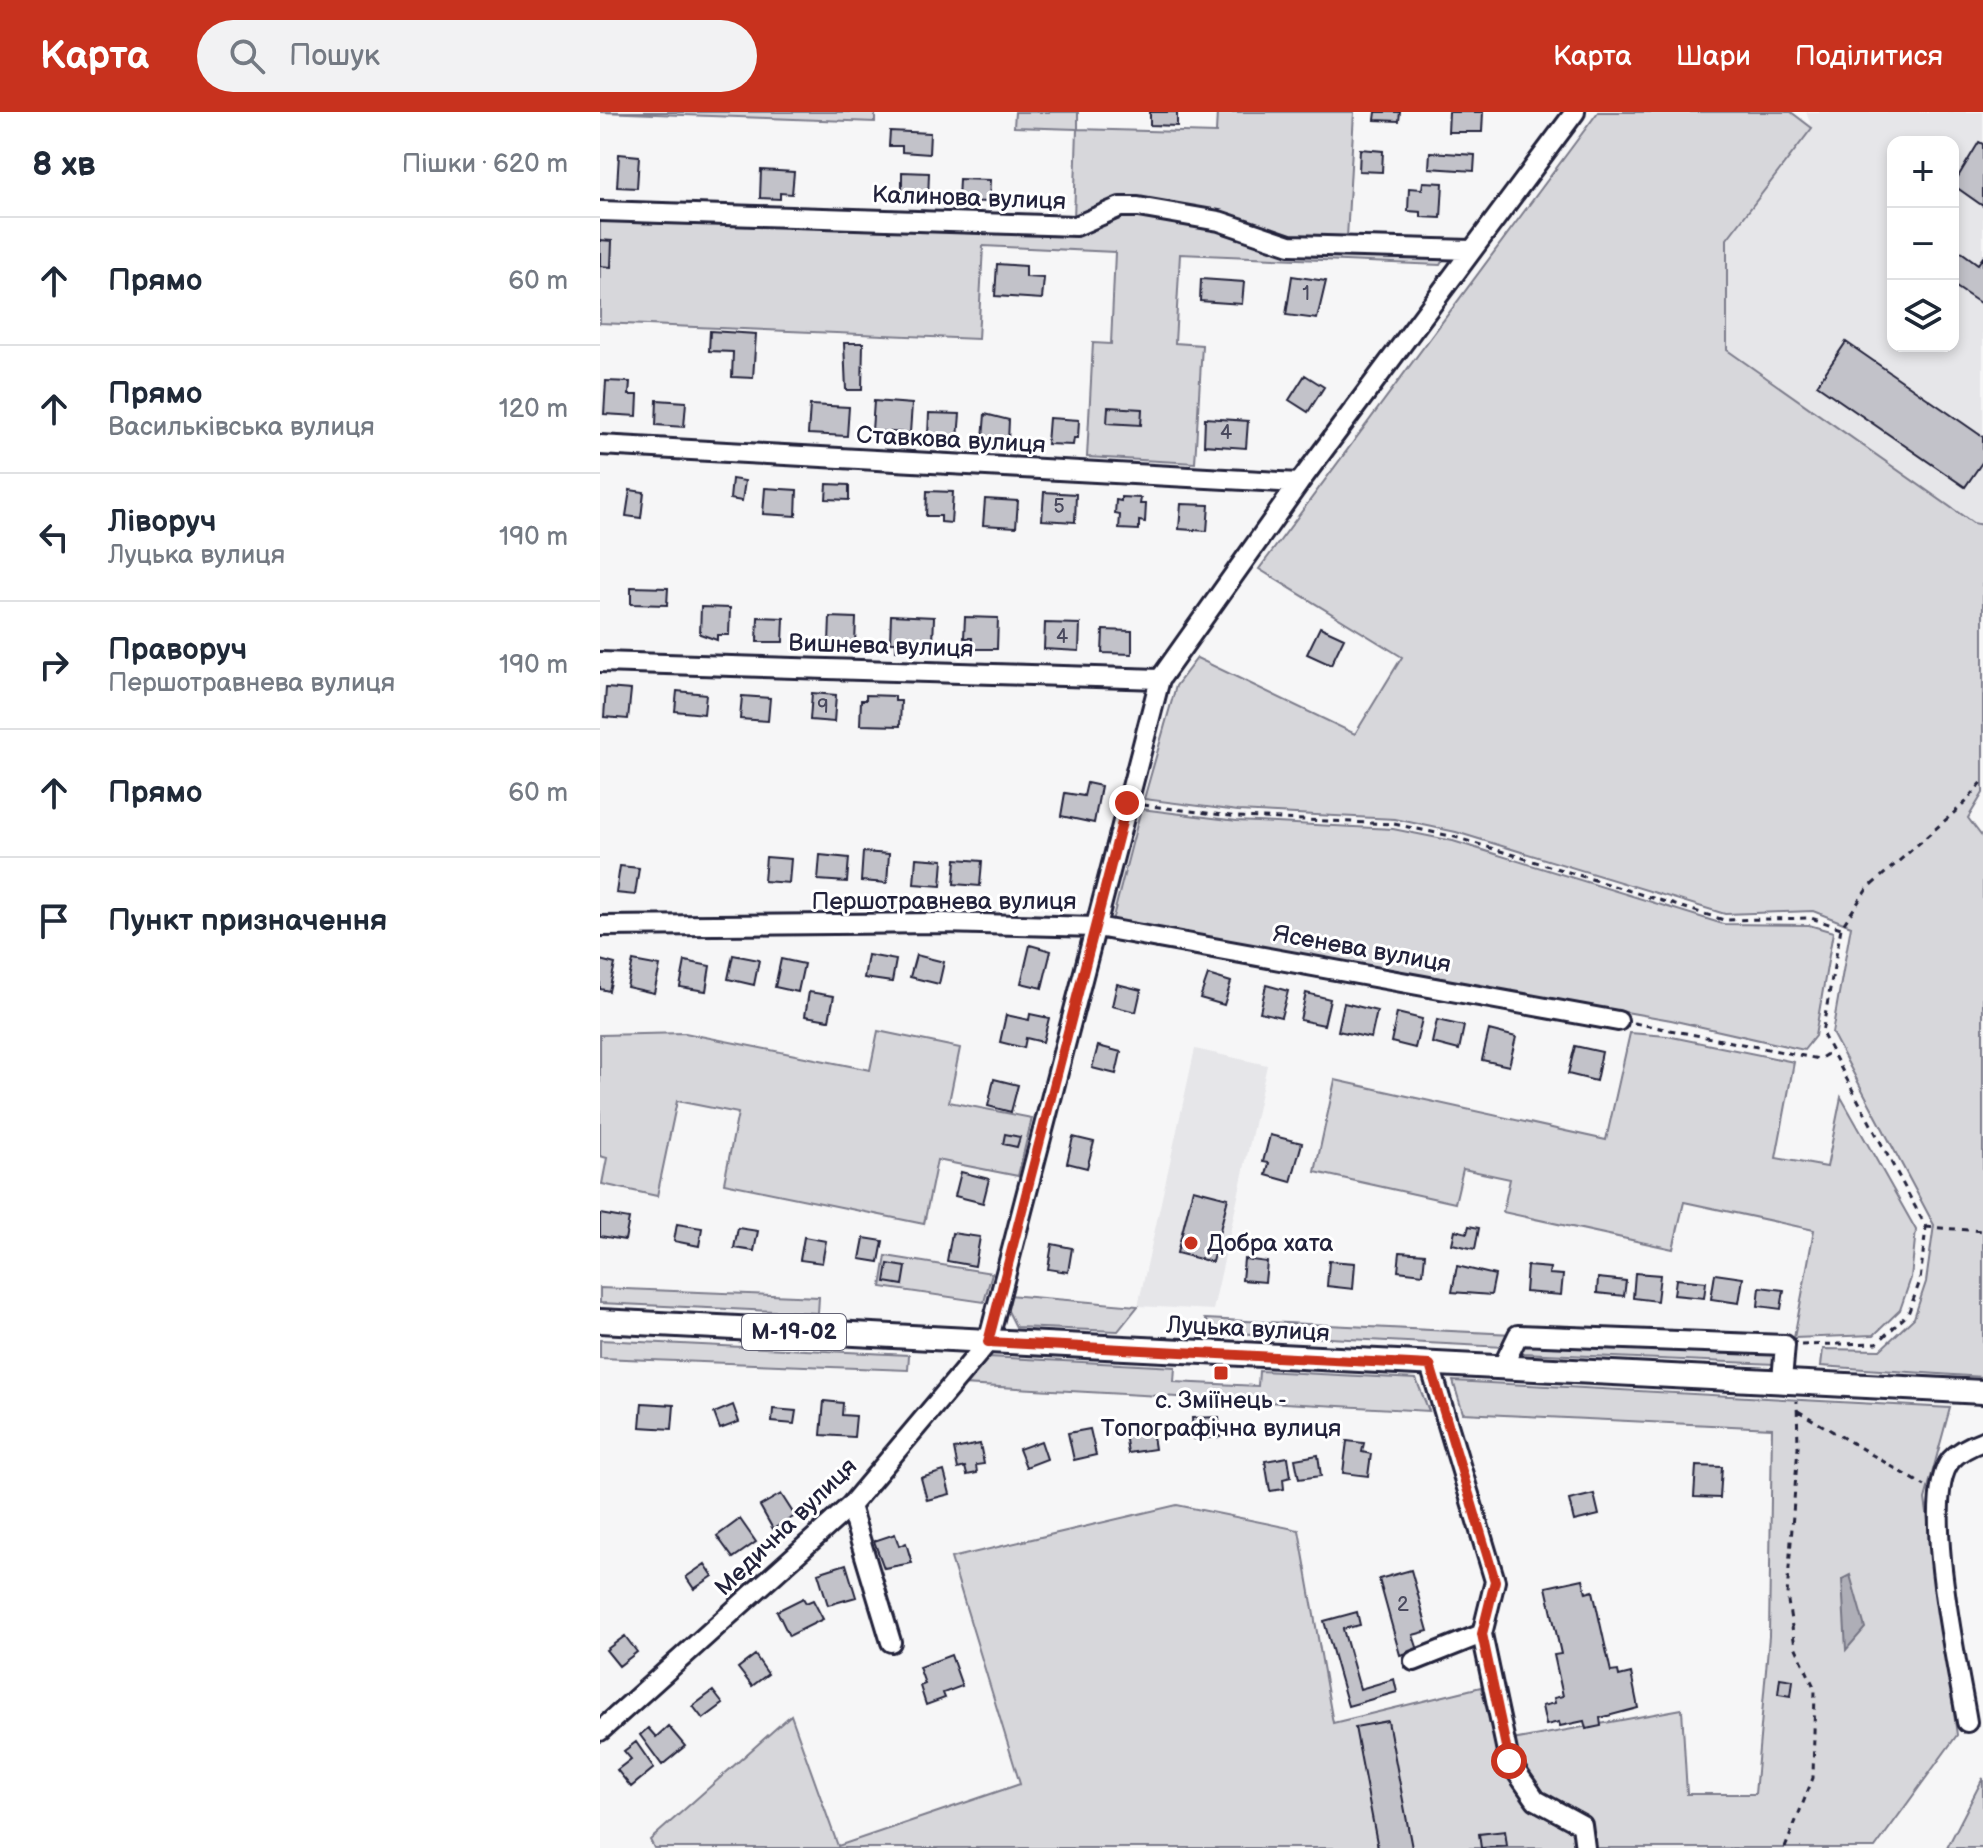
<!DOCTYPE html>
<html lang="uk">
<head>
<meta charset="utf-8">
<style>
  :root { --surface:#fff; --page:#f2f2f3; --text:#1f2937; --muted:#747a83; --line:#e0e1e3; --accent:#c8321e }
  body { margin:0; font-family:"Balsamiq Sans",sans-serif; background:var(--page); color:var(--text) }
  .controls { position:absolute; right:24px; top:24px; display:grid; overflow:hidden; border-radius:16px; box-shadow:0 4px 12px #0003 }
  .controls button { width:72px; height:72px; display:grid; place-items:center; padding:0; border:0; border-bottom:2px solid var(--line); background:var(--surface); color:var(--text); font:40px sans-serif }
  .stop { position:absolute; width:24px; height:24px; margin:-18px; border:6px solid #c8321e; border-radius:50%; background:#fff }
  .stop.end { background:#c8321e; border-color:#fff; box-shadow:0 2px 8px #0008 }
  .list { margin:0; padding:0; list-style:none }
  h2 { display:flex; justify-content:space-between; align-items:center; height:104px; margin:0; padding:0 32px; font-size:34px }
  h2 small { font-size:26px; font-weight:400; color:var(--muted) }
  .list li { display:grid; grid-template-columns:52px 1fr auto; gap:24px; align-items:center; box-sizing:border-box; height:128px; padding:0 32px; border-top:2px solid var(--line) }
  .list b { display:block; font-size:30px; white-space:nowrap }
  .list p { margin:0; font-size:26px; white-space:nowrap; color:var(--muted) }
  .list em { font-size:26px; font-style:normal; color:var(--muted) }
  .icon { flex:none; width:44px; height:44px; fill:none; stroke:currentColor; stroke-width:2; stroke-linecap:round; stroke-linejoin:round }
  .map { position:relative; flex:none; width:1383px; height:1736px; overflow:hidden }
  header { display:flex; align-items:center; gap:48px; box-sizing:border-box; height:112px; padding:0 40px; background:var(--accent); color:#fff }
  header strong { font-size:38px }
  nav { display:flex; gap:44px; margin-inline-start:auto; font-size:28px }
  .search { width:560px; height:72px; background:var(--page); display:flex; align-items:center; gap:20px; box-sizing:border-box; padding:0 28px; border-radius:44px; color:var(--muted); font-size:30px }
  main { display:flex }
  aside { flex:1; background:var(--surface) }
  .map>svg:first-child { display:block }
  .built { fill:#e6e6e9; fill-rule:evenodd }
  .green { fill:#d7d7db; stroke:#7c7c8b; stroke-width:2 }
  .water { fill:#aeaeb7; stroke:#767685; stroke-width:2 }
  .building { fill:#c2c2c9; stroke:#22223b; stroke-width:2 }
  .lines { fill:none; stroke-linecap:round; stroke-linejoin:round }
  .minor-casing { stroke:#22223b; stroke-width:24 }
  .major-casing { stroke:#22223b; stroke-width:28 }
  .path { stroke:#22223b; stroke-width:3; stroke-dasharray:6 6; stroke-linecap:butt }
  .minor { stroke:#fff; stroke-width:18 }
  .major { stroke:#fff; stroke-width:22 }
  .route { stroke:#c8321e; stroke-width:10 }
  .poi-dot { fill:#c8321e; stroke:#fff; stroke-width:3 }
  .labels { text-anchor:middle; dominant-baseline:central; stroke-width:6; stroke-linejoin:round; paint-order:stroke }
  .number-label { font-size:20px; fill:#4a4a5e }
  .shield { fill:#fff; stroke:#646476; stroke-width:2 }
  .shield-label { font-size:22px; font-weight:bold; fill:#22223b }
  .street-label { font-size:24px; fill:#22223b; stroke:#fff }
  .poi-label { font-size:24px; fill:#22223b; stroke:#fff; text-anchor:start }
</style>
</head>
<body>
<header>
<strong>Карта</strong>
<div class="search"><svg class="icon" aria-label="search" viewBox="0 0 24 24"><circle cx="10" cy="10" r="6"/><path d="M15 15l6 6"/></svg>Пошук</div>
<nav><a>Карта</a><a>Шари</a><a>Поділитися</a></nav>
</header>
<main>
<aside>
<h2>8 хв<small>Пішки · 620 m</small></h2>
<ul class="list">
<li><svg class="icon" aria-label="ahead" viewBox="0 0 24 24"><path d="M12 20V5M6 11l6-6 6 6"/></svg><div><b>Прямо</b></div><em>60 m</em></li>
<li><svg class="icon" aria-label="ahead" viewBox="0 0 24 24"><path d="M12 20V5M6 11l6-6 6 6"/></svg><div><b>Прямо</b><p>Васильківська вулиця</p></div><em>120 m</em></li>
<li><svg class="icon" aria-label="left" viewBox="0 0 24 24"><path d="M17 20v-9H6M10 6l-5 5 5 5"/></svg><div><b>Ліворуч</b><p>Луцька вулиця</p></div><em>190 m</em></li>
<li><svg class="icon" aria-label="right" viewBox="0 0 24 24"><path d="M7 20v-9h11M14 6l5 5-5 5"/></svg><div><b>Праворуч</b><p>Першотравнева вулиця</p></div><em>190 m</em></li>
<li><svg class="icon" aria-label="ahead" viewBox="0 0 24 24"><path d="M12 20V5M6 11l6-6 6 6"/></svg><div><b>Прямо</b></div><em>60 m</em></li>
<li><svg class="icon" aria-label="arrive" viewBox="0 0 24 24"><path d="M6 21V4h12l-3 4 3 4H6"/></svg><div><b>Пункт призначення</b></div></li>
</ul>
</aside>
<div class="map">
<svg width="1383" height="1736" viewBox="0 0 1383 1736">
  <rect width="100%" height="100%" fill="#f6f6f7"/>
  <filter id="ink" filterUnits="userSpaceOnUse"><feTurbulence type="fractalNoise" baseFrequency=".0125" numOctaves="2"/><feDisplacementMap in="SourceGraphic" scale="16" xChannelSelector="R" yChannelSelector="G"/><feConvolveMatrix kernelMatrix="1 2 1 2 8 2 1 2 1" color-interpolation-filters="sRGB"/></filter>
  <g filter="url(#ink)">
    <path class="built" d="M 1206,0 L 1383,0 L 1383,413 L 1373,411 L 1127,238 L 1127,127 L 1212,16 ZM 1293,30 L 1353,30 L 1353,234 L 1293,234 Z
      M 595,937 L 667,953 L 613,1198 L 538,1194 Z"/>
    <path class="green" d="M 0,0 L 275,0 L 275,10 Z
      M 415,0 L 478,0 L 478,17 L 616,21 L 617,0 L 754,0 L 747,126 L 691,126 L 538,88 L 474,107 L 477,17 L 414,15 Z
      M 998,0 L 1191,0 L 1212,16 L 1127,127 L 1127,238 L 1373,411 L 1383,413 L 1383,681 L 1368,706 L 1383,726 L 1383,1265 L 1221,1254 L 1223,1237 L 1280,1238 L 1314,1206 L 1326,1170 L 1334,1113 L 1232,921 L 1251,814 L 1213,799 L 1125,802 L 856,720 L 795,707 L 638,699 L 544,687 L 576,574 L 597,546 L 755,622 L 802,545 L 659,457 Z
      M 521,100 L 617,114 L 689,138 L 846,143 L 840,153 L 580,142 L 575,231 L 602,233 L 595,351 L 487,345 L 493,231 L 511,232 L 515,140 L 383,134 L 378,227 L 0,211 L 0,104 L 476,119 Z
      M 541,697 L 637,709 L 793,717 L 853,729 L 1123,812 L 1209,813 L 1233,820 L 1215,924 L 1204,938 L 1071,908 L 512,809 Z
      M 278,919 L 360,936 L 349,990 L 432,1006 L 418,1064 L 337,1048 L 324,1112 L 124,1071 L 138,1001 L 77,989 L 57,1084 L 2,1072 L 7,1046 L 0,1044 L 0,923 L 85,921 L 270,958 Z
      M 1030,921 L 1067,924 L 1194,950 L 1176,1046 L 1227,1055 L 1241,985 L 1316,1118 L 1311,1166 L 1300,1198 L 1274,1223 L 1194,1226 L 1214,1118 L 1084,1090 L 1073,1137 L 903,1100 L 910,1067 L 863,1057 L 855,1091 L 715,1060 L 735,968 L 1006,1028 Z
      M 286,1144 L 392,1161 L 384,1190 L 281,1175 Z
      M 0,1176 L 219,1185 L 218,1201 L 0,1191 Z
      M 408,1183 L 538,1194 L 518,1219 L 416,1215 L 407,1197 Z
      M 605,1207 L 912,1222 L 904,1235 L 615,1220 Z
      M 0,1228 L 309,1243 L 308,1258 L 0,1246 Z
      M 923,1229 L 1176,1240 L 1175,1252 L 922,1241 Z
      M 388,1245 L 575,1255 L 574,1270 L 658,1274 L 659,1259 L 816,1267 L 829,1299 L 363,1273 Z
      M 853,1269 L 1350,1296 L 1325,1387 L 1357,1623 L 1275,1736 L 54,1736 L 50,1728 L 191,1603 L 238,1734 L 420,1672 L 351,1446 L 577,1393 L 699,1418 L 733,1611 L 881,1575 L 896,1631 L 1082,1597 L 1087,1682 L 1155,1682 L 1169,1524 L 1172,1316 L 863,1301 Z
      M 1383,1666 L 1383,1736 L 1347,1736 Z"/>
    <path class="water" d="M 1250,1463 L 1265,1516 L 1246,1538 L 1242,1467 Z"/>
    <path class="building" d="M 550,0 L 577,0 L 577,14 L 550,13 Z
      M 776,0 L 800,0 L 799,9 L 775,8 Z
      M 849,0 L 883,0 L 882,20 L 848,20 Z
      M 290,19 L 330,21 L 329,42 L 302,40 L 302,34 L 289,34 Z
      M 1379,30 L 1383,32 L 1383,94 L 1353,73 Z
      M 760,37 L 783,39 L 782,60 L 759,59 Z
      M 830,40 L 875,43 L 874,59 L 829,56 Z
      M 19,42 L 39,44 L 37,76 L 17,75 Z
      M 161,58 L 194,60 L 192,82 L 180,81 L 180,87 L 160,86 Z
      M 302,60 L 329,61 L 328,87 L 302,86 Z
      M 359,67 L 390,68 L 389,90 L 358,89 Z
      M 823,70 L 843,71 L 841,106 L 821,105 L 821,100 L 808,99 L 809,76 L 822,77 Z
      M 0,128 L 12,129 L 11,155 L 0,154 Z
      M 1353,134 L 1378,152 L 1383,145 L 1383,193 L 1353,173 Z
      M 397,152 L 426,154 L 426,165 L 444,166 L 442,187 L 395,184 Z
      M 692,164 L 726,169 L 717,207 L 686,203 Z
      M 601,167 L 644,170 L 642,192 L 600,189 Z
      M 110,219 L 156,222 L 153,266 L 132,265 L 133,240 L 109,239 Z
      M 1246,230 L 1383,325 L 1383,349 L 1365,375 L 1217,273 Z
      M 244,231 L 263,231 L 262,278 L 246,278 Z
      M 705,263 L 724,275 L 708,300 L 689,288 Z
      M 6,269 L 30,270 L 29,283 L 38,283 L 37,304 L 4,302 Z
      M 57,288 L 86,290 L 84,315 L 56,313 Z
      M 274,289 L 312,292 L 310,321 L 272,319 Z
      M 210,293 L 249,295 L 247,324 L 208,322 Z
      M 508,295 L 542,297 L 541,313 L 507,311 Z
      M 329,301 L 360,302 L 358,326 L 328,324 Z
      M 385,302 L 409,308 L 408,329 L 383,327 Z
      M 449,306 L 479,308 L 478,326 L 474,326 L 473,333 L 447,332 Z
      M 605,306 L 648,309 L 646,336 L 604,333 Z
      M 132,367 L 145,369 L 142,389 L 130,387 Z
      M 227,372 L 249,373 L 249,388 L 226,387 Z
      M 165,376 L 197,378 L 196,404 L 163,402 Z
      M 30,378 L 44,380 L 41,406 L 26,404 Z
      M 327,379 L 353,380 L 351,411 L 341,410 L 341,404 L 326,404 Z
      M 444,380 L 476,382 L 475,410 L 442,408 Z
      M 521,385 L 541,386 L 540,392 L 546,392 L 545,410 L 539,409 L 539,418 L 519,417 L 520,403 L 515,402 L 516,388 L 521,389 Z
      M 385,387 L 418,389 L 416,415 L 383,413 Z
      M 581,392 L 609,393 L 607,419 L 579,417 Z
      M 31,475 L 68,476 L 67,493 L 31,492 Z
      M 101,495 L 130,496 L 129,523 L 117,523 L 117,528 L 100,522 Z
      M 291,503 L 334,505 L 333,531 L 329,531 L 328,539 L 296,538 L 296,530 L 290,530 Z
      M 158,505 L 184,506 L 183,530 L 157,530 Z
      M 230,505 L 256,506 L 255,532 L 229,531 Z
      M 365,505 L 398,506 L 397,537 L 372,537 L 372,526 L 364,526 Z
      M 445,511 L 480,512 L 479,539 L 444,537 Z
      M 720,515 L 744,526 L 731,553 L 707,542 Z
      M 503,518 L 532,519 L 532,542 L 502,541 Z
      M 6,576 L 31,578 L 28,607 L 4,605 Z
      M 77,579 L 106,582 L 104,602 L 75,599 Z
      M 212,581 L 236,583 L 234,610 L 210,608 Z
      M 266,583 L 295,584 L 295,589 L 301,589 L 300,614 L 260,613 L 261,588 L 266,588 Z
      M 142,584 L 170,586 L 168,609 L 140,607 Z
      M 487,671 L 501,674 L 494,711 L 461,704 L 465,681 L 484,684 Z
      M 263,740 L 289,742 L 287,771 L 261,769 Z
      M 220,743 L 249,746 L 247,770 L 218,768 Z
      M 166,745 L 191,747 L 189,771 L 164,769 Z
      M 316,746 L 343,748 L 341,774 L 314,772 Z
      M 356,747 L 382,749 L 380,774 L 354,772 Z
      M 20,754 L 39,756 L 35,783 L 16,781 Z
      M 430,833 L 451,839 L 442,876 L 421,871 Z
      M 133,843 L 159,848 L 154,873 L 128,867 Z
      M 268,843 L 296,848 L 292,870 L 264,866 Z
      M 316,843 L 344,850 L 339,872 L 310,865 Z
      M 181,847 L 204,852 L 198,880 L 175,875 Z
      M 0,848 L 15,852 L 9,879 L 0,877 Z
      M 33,849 L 60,854 L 54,881 L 27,875 Z
      M 85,849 L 110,854 L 106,879 L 80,875 Z
      M 608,863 L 631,870 L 624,893 L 600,886 Z
      M 517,872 L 541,878 L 536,900 L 512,894 Z
      M 666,873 L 688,879 L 681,905 L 660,900 Z
      M 209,880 L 234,884 L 229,908 L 205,904 Z
      M 706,881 L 730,887 L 724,913 L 700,908 Z
      M 744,891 L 777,899 L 771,926 L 738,919 Z
      M 797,901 L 822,907 L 815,936 L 791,930 Z
      M 430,902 L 449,906 L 443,930 L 426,926 L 424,936 L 400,930 L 406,903 L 429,908 Z
      M 837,908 L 864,914 L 859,938 L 832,931 Z
      M 889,918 L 916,925 L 909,954 L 882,948 Z
      M 498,934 L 521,940 L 516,962 L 492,956 Z
      M 975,934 L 1002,940 L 996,969 L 968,962 Z
      M 394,967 L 418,973 L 411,1000 L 388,994 Z
      M 405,1022 L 420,1025 L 417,1035 L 403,1032 Z
      M 670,1023 L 702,1031 L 691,1070 L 666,1063 L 669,1051 L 663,1050 Z
      M 473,1025 L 494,1030 L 487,1056 L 467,1051 Z
      M 361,1060 L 389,1067 L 383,1091 L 355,1084 Z
      M 593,1077 L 628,1086 L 612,1150 L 577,1141 Z
      M 0,1102 L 29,1107 L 25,1128 L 0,1124 Z
      M 77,1112 L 102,1116 L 99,1134 L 74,1129 Z
      M 869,1114 L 879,1116 L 875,1137 L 852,1132 L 855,1118 L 867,1121 Z
      M 138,1116 L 158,1119 L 154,1139 L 134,1136 Z
      M 352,1121 L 380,1125 L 375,1154 L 347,1149 Z
      M 204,1125 L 226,1129 L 222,1151 L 200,1148 Z
      M 264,1126 L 283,1129 L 279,1150 L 260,1147 Z
      M 452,1132 L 472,1136 L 468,1160 L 448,1157 Z
      M 800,1140 L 825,1142 L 823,1162 L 798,1159 Z
      M 644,1147 L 667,1150 L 665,1170 L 642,1168 Z
      M 729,1149 L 755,1151 L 753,1177 L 727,1174 Z
      M 288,1152 L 306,1155 L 303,1173 L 285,1170 Z
      M 857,1154 L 895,1163 L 891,1183 L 852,1180 Z
      M 927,1154 L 950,1156 L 949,1162 L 963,1163 L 961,1183 L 925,1180 Z
      M 1035,1161 L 1060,1163 L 1057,1189 L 1033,1186 Z
      M 1115,1162 L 1143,1166 L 1139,1191 L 1111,1187 Z
      M 998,1166 L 1026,1169 L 1024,1184 L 997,1181 Z
      M 1076,1167 L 1106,1170 L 1104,1186 L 1074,1183 Z
      M 1160,1175 L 1184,1178 L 1181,1197 L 1158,1194 Z
      M 224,1289 L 243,1291 L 242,1303 L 256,1304 L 254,1325 L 221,1323 Z
      M 42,1291 L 74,1293 L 72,1317 L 40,1315 Z
      M 133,1293 L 139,1310 L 120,1317 L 114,1301 Z
      M 173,1297 L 196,1299 L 194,1312 L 172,1310 Z
      M 619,1305 L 620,1325 L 593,1327 L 592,1306 Z
      M 551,1311 L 555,1337 L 528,1341 L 524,1315 Z
      M 490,1317 L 496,1343 L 474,1348 L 468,1321 Z
      M 441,1329 L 447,1347 L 426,1355 L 419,1337 Z
      M 747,1329 L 764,1331 L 762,1340 L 771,1342 L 768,1364 L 743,1361 Z
      M 380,1332 L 384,1352 L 376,1353 L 377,1361 L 367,1363 L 365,1355 L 358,1357 L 354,1337 Z
      M 718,1343 L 721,1364 L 699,1367 L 695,1347 Z
      M 688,1345 L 691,1365 L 683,1367 L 684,1377 L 670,1379 L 665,1349 Z
      M 1096,1354 L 1122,1355 L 1120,1386 L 1094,1385 Z
      M 344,1359 L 350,1382 L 327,1388 L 321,1366 Z
      M 181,1382 L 195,1404 L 173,1417 L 160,1394 Z
      M 994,1382 L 999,1403 L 974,1409 L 969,1388 Z
      M 140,1407 L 156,1430 L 133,1446 L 117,1424 Z
      M 295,1422 L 299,1434 L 306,1431 L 312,1451 L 284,1456 L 274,1429 Z
      M 105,1452 L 113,1464 L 94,1477 L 86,1465 Z
      M 246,1452 L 256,1485 L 228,1493 L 218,1461 Z
      M 811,1458 L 828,1519 L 813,1523 L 818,1538 L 800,1543 L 779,1467 Z
      M 983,1467 L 986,1481 L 993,1479 L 1011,1560 L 1018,1559 L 1019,1564 L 1031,1561 L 1038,1596 L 1000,1606 L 1001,1614 L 986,1617 L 984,1609 L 960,1614 L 959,1610 L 946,1613 L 942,1594 L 955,1591 L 954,1586 L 963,1584 L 954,1543 L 961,1542 L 946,1475 Z
      M 203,1486 L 206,1491 L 213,1488 L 223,1507 L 189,1524 L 177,1499 Z
      M 757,1500 L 760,1513 L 743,1517 L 760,1577 L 794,1567 L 797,1580 L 748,1594 L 724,1509 Z
      M 25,1524 L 37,1540 L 19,1554 L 6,1538 Z
      M 155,1543 L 168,1562 L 152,1574 L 138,1556 Z
      M 351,1543 L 362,1574 L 343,1581 L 345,1586 L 326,1593 L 320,1574 L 325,1572 L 319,1555 Z
      M 1180,1566 L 1193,1568 L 1191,1584 L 1178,1582 Z
      M 113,1579 L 123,1592 L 103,1607 L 93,1594 Z
      M 788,1609 L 812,1736 L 778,1736 L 755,1615 Z
      M 68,1614 L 85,1634 L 62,1653 L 40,1623 L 48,1616 L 56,1625 Z
      M 36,1630 L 54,1656 L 31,1675 L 17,1658 L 31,1647 L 24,1639 Z
      M 905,1719 L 907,1734 L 881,1736 L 879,1722 Z"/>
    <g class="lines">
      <g class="minor-casing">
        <path id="minor" d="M 0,99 L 476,114 L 520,95 L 538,95 L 619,109 L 690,133 L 872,138
          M 0,333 L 699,371
          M 0,550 L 560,567
          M 0,814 L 343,811 L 497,815 L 1018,909
          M 903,1254 L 918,1223 L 1185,1233 L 1182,1268
          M 250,1394 L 291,1530
          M 882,1522 L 909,1649 L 936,1688 L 982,1713 L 985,1736
          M 814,1549 L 882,1522 L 895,1469 L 830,1253
          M 1367,1610 C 1359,1559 1319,1386 1351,1348 C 1359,1339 1372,1333 1383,1329
          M 0,1619 L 250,1394 L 388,1230 L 560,567 L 699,371 L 975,0"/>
      </g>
      <g class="major-casing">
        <path id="major" d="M 0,1209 L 1383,1280"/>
      </g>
      <path class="path" d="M 543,693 L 638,705 L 794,712 L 855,725 L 1124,808 L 1211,806 L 1241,816
        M 1034,911 L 1219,947 L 1229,941
        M 1326,1115 L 1383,1119
        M 1201,1233 L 1277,1231 L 1308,1202 L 1320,1169 L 1326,1115 L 1222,921 L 1241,816 L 1267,777 L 1365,691 L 1383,669
        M 1198,1299 L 1325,1374
        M 1185,1736 L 1213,1666 L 1215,1577 L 1195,1534 L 1187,1483 L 1198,1335 L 1197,1289"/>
      <use href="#minor" class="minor"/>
      <use href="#major" class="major"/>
    </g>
  </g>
  <g class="lines" filter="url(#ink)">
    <path class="route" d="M 527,691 L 388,1230 L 830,1253 L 895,1469 L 882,1522 L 909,1649"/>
  </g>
  <g class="poi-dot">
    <circle cx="591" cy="1131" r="8"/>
    <rect x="613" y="1253" width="16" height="16" rx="4"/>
  </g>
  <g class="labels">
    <g class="number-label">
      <text x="706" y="182">1</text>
      <text x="626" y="321">4</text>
      <text x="459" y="395">5</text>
      <text x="462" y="525">4</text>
      <text x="223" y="595">9</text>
      <text x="803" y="1493">2</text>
    </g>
    <rect class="shield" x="142" y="1202" width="104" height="36" rx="6"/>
    <g class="shield-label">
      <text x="194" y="1220">М-19-02</text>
    </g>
    <g class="street-label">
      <text transform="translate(369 86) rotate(2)">Калинова вулиця</text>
      <text transform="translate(351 328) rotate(3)">Ставкова вулиця</text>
      <text transform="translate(281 534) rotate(2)">Вишнева вулиця</text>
      <text x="344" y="789">Першотравнева вулиця</text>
      <text transform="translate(762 837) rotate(10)">Ясенева вулиця</text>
      <text transform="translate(648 1217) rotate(3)">Луцька вулиця</text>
      <text transform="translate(186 1415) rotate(-44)">Медична вулиця</text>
    </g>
    <g class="poi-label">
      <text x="607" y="1131">Добра хата</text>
      <text x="621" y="1288" text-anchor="middle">с. Зміїнець -<tspan x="621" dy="28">Топографічна вулиця</tspan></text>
    </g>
  </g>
</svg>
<div class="controls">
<button>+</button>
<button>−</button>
<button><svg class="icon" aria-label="layers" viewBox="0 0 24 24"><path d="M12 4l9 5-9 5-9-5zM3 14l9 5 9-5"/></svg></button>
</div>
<div class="stop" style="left:909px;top:1649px"></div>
<div class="stop end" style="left:527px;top:691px"></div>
</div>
</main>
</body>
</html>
